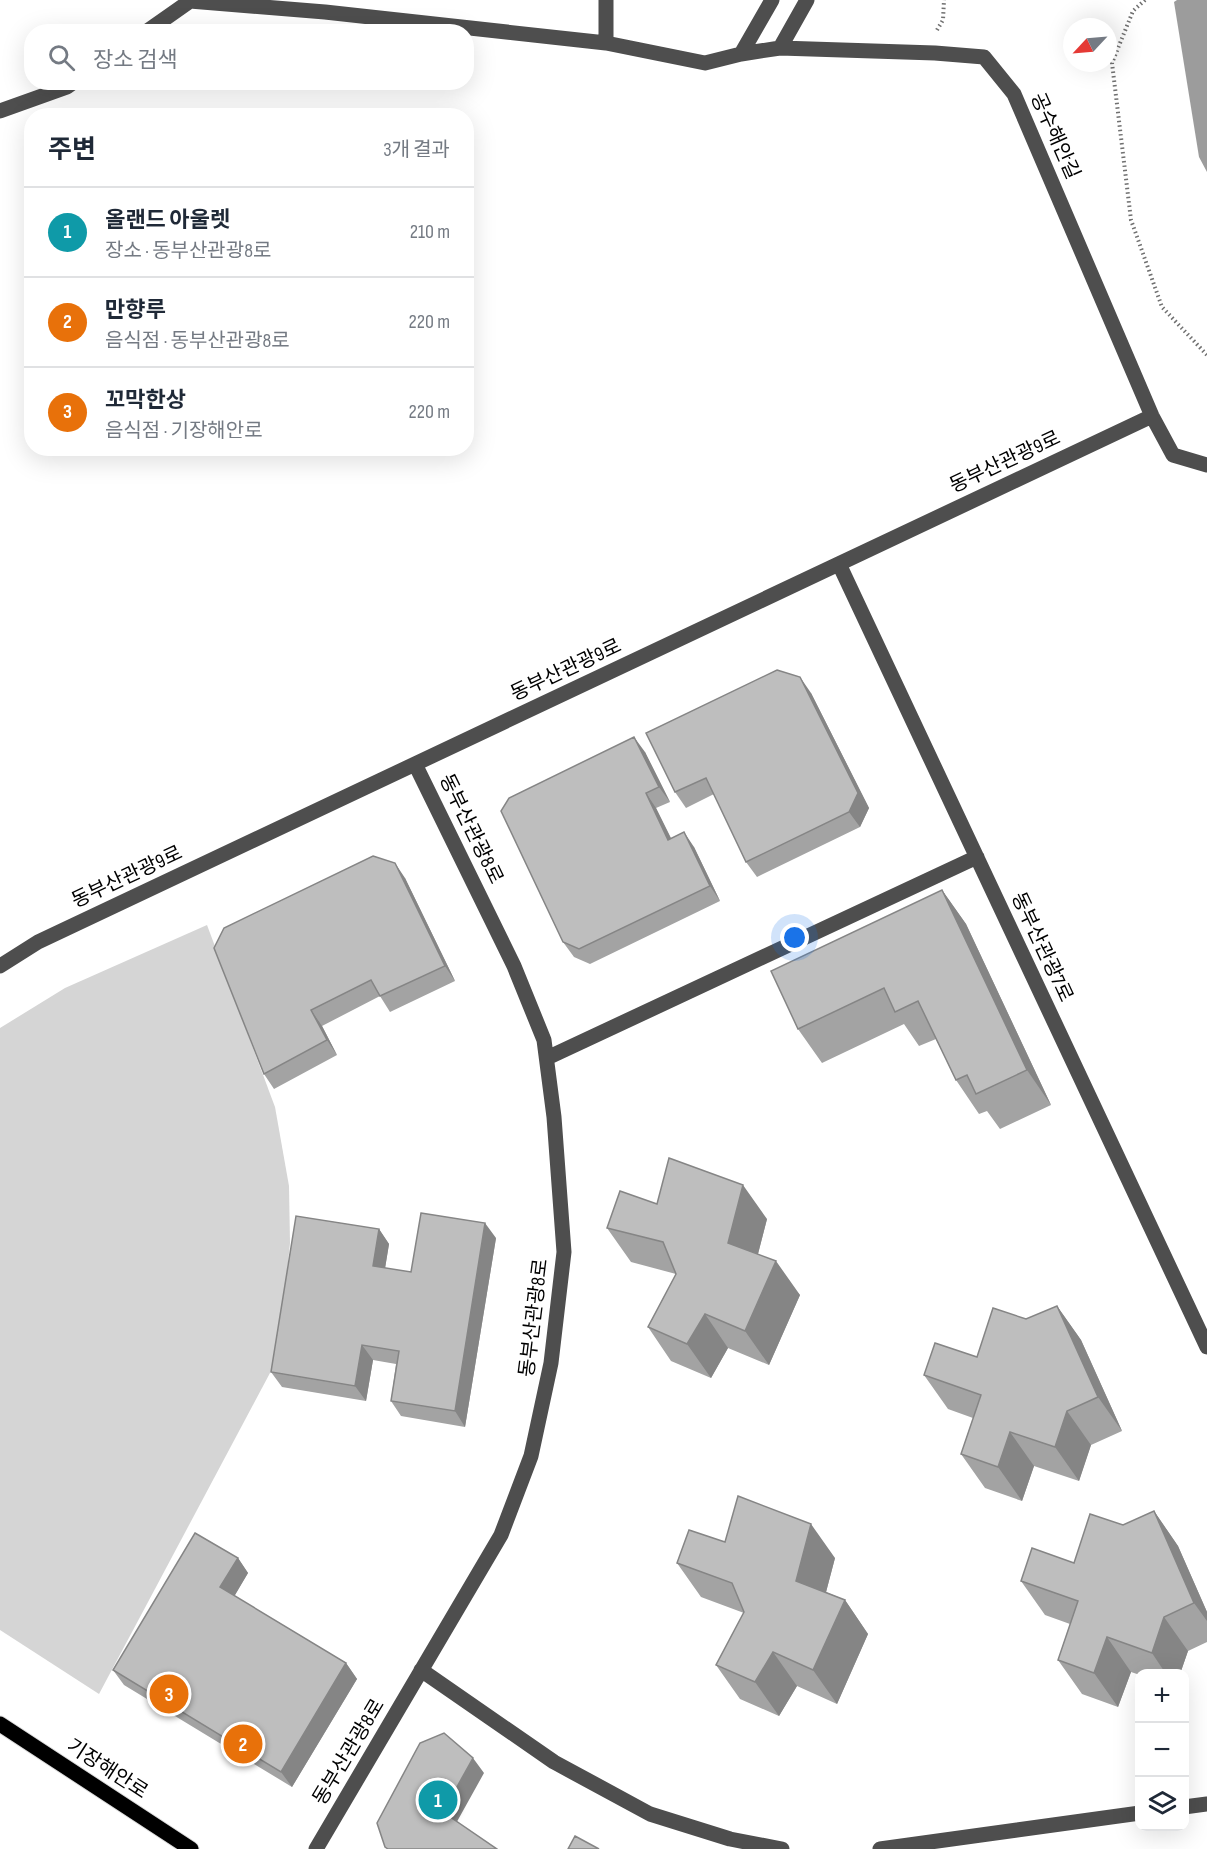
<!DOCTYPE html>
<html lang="ko">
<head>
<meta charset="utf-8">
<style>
  :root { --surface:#fff; --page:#f2f2f3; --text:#1f2937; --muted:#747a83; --line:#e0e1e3; --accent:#2563eb }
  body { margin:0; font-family:"Sofia Sans Condensed","Noto Sans KR",sans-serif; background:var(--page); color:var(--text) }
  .controls { position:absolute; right:18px; bottom:18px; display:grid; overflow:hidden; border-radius:12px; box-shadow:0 6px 24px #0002 }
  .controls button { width:54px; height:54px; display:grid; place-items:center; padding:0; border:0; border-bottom:2px solid var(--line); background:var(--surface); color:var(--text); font:30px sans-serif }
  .compass { position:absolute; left:1063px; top:18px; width:54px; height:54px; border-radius:50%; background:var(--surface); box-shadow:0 6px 24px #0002; rotate:244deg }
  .you { position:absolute; left:795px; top:938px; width:21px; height:21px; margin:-15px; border:4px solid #fff; border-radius:50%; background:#1a73e8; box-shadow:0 0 0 9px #1a73e833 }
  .badge { display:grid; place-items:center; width:39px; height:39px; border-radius:50%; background:var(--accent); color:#fff; font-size:20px; font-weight:700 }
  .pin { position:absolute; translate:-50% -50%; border:3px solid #fff; box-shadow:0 2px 6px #0006 }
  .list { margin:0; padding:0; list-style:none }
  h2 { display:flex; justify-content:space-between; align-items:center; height:78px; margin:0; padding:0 24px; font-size:26px }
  h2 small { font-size:20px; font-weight:400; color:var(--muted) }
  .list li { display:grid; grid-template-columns:39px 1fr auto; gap:18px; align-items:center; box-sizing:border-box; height:90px; padding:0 24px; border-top:2px solid var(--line) }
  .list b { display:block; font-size:22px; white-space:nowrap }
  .list p { margin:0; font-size:20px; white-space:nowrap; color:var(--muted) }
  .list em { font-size:20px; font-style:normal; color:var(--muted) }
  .icon { flex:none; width:33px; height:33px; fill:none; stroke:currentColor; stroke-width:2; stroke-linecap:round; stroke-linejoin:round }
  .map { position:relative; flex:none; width:1207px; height:1849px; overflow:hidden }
  .search { position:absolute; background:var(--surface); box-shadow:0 6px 24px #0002; left:24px; top:24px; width:450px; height:66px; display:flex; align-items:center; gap:15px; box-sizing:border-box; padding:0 21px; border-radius:24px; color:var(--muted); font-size:22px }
  .panel { position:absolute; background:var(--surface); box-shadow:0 6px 24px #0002; left:24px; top:108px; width:450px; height:348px; border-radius:24px }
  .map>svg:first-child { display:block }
  .green { fill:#d5d5d5 }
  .water { fill:#9c9c9c }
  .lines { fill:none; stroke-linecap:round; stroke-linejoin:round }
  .major-casing { stroke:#dbdbdb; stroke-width:17 }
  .path { stroke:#707070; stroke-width:4; stroke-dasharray:1.5 3; stroke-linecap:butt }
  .minor { stroke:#4e4e4e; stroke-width:15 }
  .major { stroke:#000; stroke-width:15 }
  .wall { fill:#a3a3a3 }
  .shaded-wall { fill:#858585 }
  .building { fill:#bebebe; stroke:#858585; stroke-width:1.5 }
  .labels { text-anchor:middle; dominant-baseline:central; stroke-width:6; stroke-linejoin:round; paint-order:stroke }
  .street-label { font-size:20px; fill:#000; stroke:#fff }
</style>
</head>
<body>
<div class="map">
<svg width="1207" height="1849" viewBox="0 0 1207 1849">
  <rect width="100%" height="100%" fill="#fff"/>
  <path class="green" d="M 207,925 L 275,1107 L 289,1186 L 290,1243 L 278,1358 L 99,1694 L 0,1630 L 0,1028 L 65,988 Z"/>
  <path class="water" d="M 1177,0 L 1207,0 L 1207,172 L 1199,157 L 1174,2 Z"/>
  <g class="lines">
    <g class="major-casing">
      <path id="major" d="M 0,1724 L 191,1849"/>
    </g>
    <path class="path" d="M 1145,0 L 1133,11 L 1112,63 L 1131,220 L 1162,307 L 1207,355
      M 937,30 L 943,20 L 944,0"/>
    <path class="minor" d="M 146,32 L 190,1 L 325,12 L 606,43 L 705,63 L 741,54 L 780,48 L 935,53 L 984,57 L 1014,94 L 1152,416 L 1173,455 L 1207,465
      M 606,43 L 606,0
      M 780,48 L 807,0
      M 741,54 L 772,0
      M 0,111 L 67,87 L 74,82
      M 839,564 L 1207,1347
      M 0,966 L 38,942 L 1152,416
      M 547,1058 L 977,857
      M 421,1670 L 554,1762 L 650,1814 L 730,1839 L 782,1849
      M 1184,1807 L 1207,1804
      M 316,1849 L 501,1535 L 531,1456 L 551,1363 L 564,1252 L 554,1117 L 544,1040 L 514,966 L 415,764
      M 880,1849 L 1140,1813"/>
    <use href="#major" class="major"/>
  </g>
  <path class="wall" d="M 811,693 L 869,808 L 860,827 L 757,877 L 746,862 L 714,794 L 686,808 L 675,792 Z
    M 645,752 L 670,802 L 656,808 L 671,838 L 694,847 L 720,901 L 590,964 L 574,957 L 563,942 Z
    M 405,878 L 455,981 L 390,1012 L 380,996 L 322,1026 L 337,1055 L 274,1089 L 264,1074 Z
    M 942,890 L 966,924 L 1051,1105 L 1000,1129 L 987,1111 L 979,1114 L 956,1080 L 936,1039 L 919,1046 L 904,1024 L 822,1063 L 798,1029 Z
    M 657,1204 L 767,1219 L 758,1254 L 800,1295 L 769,1365 L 728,1348 L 711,1378 L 671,1361 L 648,1327 L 676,1274 L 631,1262 L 607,1228 Z
    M 379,1229 L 389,1244 L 385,1268 L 411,1272 L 496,1238 L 465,1427 L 401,1416 L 391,1401 L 396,1364 L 373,1360 L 366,1401 L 282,1387 L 271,1372 Z
    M 1057,1306 L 1081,1340 L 1122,1431 L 1091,1445 L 1079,1481 L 1034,1466 L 1022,1501 L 985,1488 L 961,1454 L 973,1418 L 948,1409 L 924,1375 L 977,1357 L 1026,1319 Z
    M 1154,1511 L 1178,1546 L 1207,1612 L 1207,1642 L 1188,1651 L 1180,1674 L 1140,1674 L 1140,1675 L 1131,1672 L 1118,1707 L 1082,1694 L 1058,1660 L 1070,1624 L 1045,1615 L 1021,1581 L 1074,1563 L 1123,1525 Z
    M 725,1542 L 835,1558 L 826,1592 L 845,1600 L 868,1634 L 837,1704 L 797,1686 L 779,1716 L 740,1699 L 716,1665 L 744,1613 L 701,1597 L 677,1563 Z
    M 238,1558 L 248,1573 L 234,1596 L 346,1663 L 357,1679 L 292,1787 L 124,1685 L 113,1670 Z"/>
  <path class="shaded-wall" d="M 800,677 L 811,693 L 869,808 L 860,827 L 849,812 Z
    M 634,737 L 645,752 L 670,802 L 659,787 Z
    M 646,793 L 656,808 L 679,855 L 668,840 Z
    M 684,832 L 694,847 L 720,901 L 710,886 Z
    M 395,863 L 405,878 L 455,981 L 445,966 Z
    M 942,890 L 966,924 L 1051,1105 L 1027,1070 Z
    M 311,1010 L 322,1026 L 337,1055 L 327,1040 Z
    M 743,1185 L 767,1219 L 752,1277 L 728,1243 Z
    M 485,1223 L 496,1238 L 465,1427 L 455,1411 Z
    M 379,1229 L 389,1244 L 383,1281 L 373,1266 Z
    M 776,1261 L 800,1295 L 769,1365 L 745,1331 Z
    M 1057,1306 L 1081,1340 L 1122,1431 L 1098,1397 Z
    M 705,1314 L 728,1348 L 711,1378 L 687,1344 Z
    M 362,1345 L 373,1360 L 366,1401 L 355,1386 Z
    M 1067,1411 L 1091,1445 L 1079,1481 L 1055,1447 Z
    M 1010,1432 L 1034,1466 L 1022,1501 L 998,1467 Z
    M 1154,1511 L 1178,1546 L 1207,1612 L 1207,1621 L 1194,1603 Z
    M 811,1524 L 835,1558 L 820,1615 L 796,1581 Z
    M 238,1558 L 248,1573 L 231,1602 L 220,1587 Z
    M 845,1600 L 868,1634 L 837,1704 L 813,1670 Z
    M 1164,1617 L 1188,1651 L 1180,1674 L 1166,1674 L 1152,1653 Z
    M 1107,1637 L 1131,1672 L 1118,1707 L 1094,1673 Z
    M 773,1652 L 797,1686 L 779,1716 L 755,1682 Z
    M 346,1663 L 357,1679 L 292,1787 L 281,1772 Z
    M 473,1758 L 484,1773 L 454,1827 L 443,1812 Z"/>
  <path class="building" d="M 777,670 L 800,677 L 858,793 L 849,812 L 746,862 L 706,778 L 675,792 L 646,733 Z
    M 634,737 L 659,787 L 646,793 L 668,840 L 684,832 L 710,886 L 579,949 L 563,942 L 501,811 L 509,798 Z
    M 373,856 L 395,863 L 445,966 L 380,996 L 371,980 L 311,1010 L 327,1040 L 264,1074 L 214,948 L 224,928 Z
    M 942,890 L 1027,1070 L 976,1094 L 967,1075 L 956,1080 L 918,1001 L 895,1012 L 884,988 L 798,1029 L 771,971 Z
    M 669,1158 L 743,1185 L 728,1243 L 776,1261 L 745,1331 L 705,1314 L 687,1344 L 648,1327 L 676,1274 L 663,1242 L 607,1228 L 620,1191 L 657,1204 Z
    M 421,1213 L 485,1223 L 455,1411 L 391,1401 L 399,1351 L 362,1345 L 355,1386 L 271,1372 L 296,1216 L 379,1229 L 373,1266 L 411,1272 Z
    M 1057,1306 L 1098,1397 L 1067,1411 L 1055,1447 L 1010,1432 L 998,1467 L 961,1454 L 981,1395 L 924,1375 L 935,1343 L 977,1357 L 993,1308 L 1026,1319 Z
    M 738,1496 L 811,1524 L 796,1581 L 845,1600 L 813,1670 L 773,1652 L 755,1682 L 716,1665 L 744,1612 L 732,1583 L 677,1563 L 689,1530 L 725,1542 Z
    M 1154,1511 L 1194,1603 L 1164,1617 L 1152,1653 L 1107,1637 L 1094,1673 L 1058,1660 L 1078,1601 L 1021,1581 L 1032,1548 L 1074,1563 L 1090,1514 L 1123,1525 Z
    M 195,1533 L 238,1558 L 220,1587 L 346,1663 L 281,1772 L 113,1670 Z
    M 444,1733 L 473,1758 L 443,1812 L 497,1849 L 388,1849 L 385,1847 L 377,1823 L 420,1743 Z
    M 575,1836 L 599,1849 L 568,1849 Z"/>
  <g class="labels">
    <g class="street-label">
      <text transform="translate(1055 136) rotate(66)">공수해안길</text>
      <text transform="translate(1005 462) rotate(-25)">동부산관광9로</text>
      <text transform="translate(566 670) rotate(-25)">동부산관광9로</text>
      <text transform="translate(471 829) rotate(64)">동부산관광8로</text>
      <text transform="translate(127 877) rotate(-25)">동부산관광9로</text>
      <text transform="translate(1042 947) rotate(65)">동부산관광7로</text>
      <text transform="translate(534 1318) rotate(-83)">동부산관광8로</text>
      <text transform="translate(349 1752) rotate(-59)">동부산관광8로</text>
      <text transform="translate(107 1769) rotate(33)">기장해안로</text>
    </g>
  </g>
</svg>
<div class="controls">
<button>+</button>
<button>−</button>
<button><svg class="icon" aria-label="layers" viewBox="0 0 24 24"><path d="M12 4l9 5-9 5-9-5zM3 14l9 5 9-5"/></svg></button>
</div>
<svg class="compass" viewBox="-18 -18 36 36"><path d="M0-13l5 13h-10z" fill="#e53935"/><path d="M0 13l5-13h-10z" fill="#747a83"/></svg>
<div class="you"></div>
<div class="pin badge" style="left:438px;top:1800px;background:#0f9aa8">1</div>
<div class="pin badge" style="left:243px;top:1744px;background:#e8710a">2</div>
<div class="pin badge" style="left:169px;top:1694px;background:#e8710a">3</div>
<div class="search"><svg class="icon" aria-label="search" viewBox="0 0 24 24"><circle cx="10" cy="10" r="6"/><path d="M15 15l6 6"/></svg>장소 검색</div>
<section class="panel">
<h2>주변<small>3개 결과</small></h2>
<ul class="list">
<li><span class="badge" style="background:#0f9aa8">1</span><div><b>올랜드 아울렛</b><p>장소 · 동부산관광8로</p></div><em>210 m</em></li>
<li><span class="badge" style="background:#e8710a">2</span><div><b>만향루</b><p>음식점 · 동부산관광8로</p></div><em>220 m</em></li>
<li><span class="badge" style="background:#e8710a">3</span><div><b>꼬막한상</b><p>음식점 · 기장해안로</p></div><em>220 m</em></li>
</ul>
</section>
</div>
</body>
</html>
